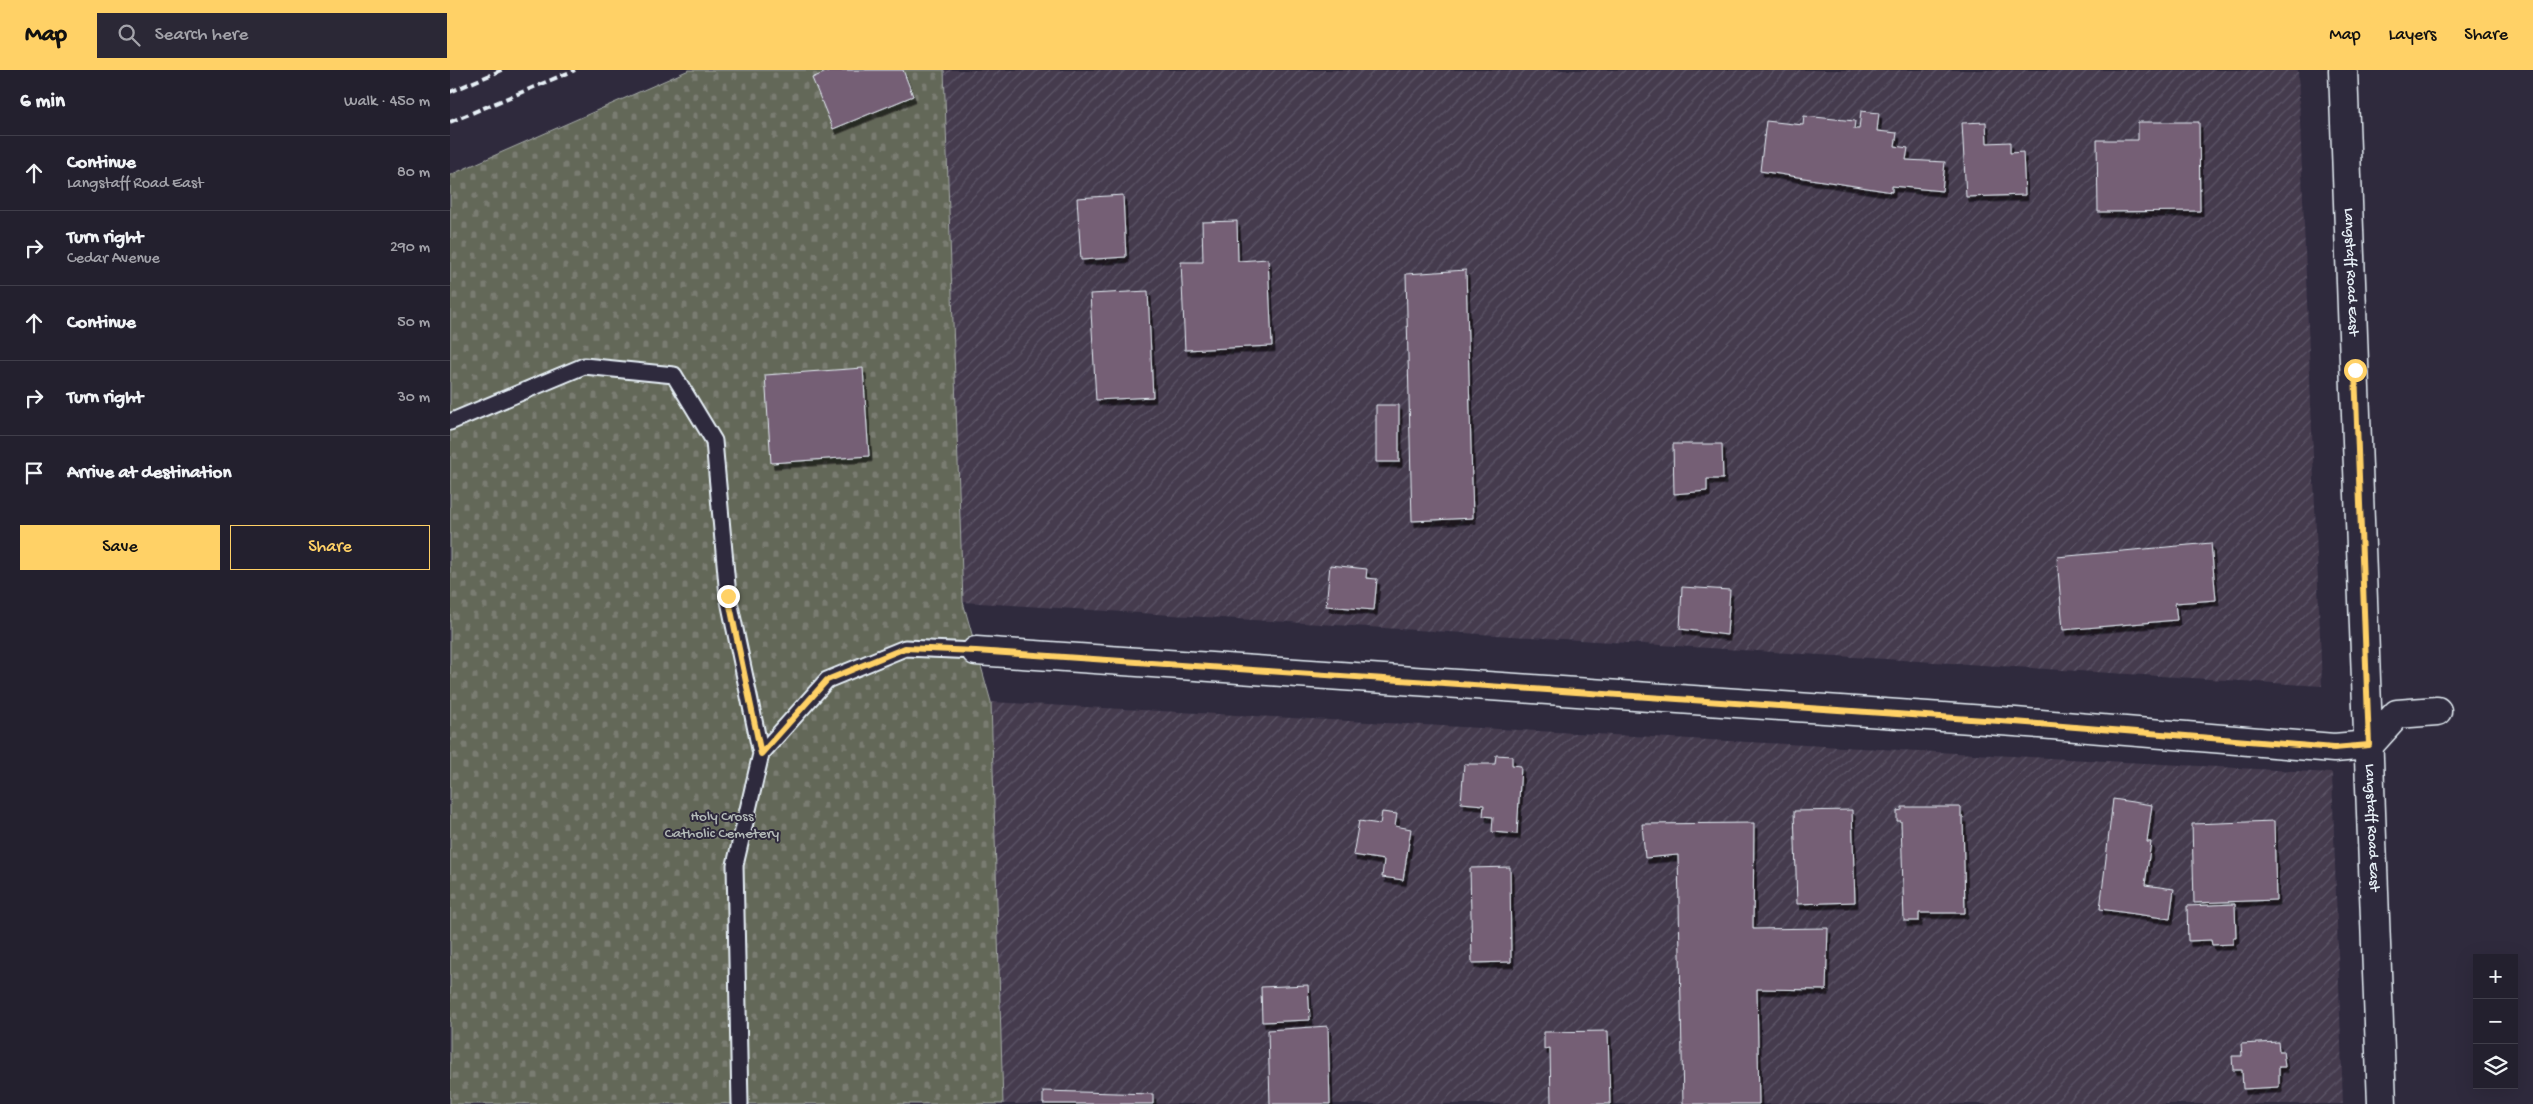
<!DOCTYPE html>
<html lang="en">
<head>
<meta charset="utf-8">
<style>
  :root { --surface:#23202e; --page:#2b2836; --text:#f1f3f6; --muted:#a3a3aa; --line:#403e4a; --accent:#ffd166 }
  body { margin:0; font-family:"Gochi Hand",sans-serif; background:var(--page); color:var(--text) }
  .controls { position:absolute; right:15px; bottom:15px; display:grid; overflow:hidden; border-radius:0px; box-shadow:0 5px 20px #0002 }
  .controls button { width:45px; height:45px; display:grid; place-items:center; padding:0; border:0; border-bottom:1px solid var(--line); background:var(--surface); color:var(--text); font:25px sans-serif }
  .stop { position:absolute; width:15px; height:15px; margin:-11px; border:4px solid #ffd166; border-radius:50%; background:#fff }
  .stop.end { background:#ffd166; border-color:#fff; box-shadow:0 1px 5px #0008 }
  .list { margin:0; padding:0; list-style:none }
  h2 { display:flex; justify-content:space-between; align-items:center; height:65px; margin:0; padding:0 20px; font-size:21px }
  h2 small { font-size:16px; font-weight:400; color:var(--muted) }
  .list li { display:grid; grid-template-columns:32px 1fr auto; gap:15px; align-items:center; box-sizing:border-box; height:75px; padding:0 20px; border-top:1px solid var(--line) }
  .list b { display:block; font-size:19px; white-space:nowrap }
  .list p { margin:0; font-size:16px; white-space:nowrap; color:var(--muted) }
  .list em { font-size:16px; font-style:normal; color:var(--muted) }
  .actions { display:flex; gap:10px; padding:15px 20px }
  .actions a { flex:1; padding:11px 0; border:1px solid var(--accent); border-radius:0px; text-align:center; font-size:18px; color:var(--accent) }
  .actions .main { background:var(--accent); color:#111 }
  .icon { flex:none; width:28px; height:28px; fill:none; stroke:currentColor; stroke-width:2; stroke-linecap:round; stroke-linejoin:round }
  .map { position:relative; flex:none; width:2083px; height:1034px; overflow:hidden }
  header { display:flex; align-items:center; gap:30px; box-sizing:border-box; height:70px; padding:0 25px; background:var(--accent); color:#111 }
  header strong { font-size:24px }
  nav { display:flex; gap:28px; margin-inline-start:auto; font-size:18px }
  .search { width:350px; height:45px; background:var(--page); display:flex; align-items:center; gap:12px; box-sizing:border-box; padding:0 18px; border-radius:0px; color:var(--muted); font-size:19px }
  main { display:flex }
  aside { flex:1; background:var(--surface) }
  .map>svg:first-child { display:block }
  .industrial { fill:url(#industrial-furrows) }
  .cemetery { fill:url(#cemetery-stones); stroke:#a6aca8 }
  .building { fill:#755f75; stroke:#e8f1f8; filter:url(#shadow) }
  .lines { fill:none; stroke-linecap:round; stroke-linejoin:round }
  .lane-casing { stroke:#e8f1f8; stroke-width:19 }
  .street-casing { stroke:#e8f1f8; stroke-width:31 }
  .secondary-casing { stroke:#e8f1f8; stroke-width:31 }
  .lane { stroke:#2f2a3d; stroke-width:15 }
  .street { stroke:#2f2a3d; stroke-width:28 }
  .secondary { stroke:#2f2a3d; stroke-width:28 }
  .rail { stroke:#e8f1f8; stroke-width:4; stroke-dasharray:8 4; stroke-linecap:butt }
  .route { stroke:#ffd166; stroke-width:6 }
  .labels { text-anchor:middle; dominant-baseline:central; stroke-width:4; stroke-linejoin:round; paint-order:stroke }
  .street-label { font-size:15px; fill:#e8f1f8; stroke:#2f2a3d }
  .park-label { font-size:15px; fill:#b3bab8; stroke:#2f2a3d }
</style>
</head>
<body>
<header>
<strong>Map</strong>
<div class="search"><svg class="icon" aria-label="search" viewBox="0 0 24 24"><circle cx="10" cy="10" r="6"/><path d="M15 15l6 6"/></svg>Search here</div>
<nav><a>Map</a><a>Layers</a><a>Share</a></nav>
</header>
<main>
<aside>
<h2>6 min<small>Walk · 450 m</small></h2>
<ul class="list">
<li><svg class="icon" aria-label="ahead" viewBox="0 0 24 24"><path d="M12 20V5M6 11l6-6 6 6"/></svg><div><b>Continue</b><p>Langstaff Road East</p></div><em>80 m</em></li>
<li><svg class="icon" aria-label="right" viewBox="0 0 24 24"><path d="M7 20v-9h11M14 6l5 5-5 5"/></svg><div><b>Turn right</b><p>Cedar Avenue</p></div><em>290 m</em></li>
<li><svg class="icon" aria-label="ahead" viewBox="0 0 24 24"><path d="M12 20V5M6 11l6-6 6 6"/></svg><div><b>Continue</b></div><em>50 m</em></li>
<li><svg class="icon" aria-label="right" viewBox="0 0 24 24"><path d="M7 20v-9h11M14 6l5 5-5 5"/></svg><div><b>Turn right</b></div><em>30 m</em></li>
<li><svg class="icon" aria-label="arrive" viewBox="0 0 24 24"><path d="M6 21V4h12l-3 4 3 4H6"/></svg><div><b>Arrive at destination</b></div></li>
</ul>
<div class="actions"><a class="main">Save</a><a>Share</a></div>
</aside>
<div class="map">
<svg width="2083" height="1034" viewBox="0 0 2083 1034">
  <defs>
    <pattern id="industrial-furrows" width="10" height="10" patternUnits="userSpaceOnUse" patternTransform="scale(1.25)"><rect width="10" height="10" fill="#443a4e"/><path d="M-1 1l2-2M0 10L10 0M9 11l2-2" fill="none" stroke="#5f5768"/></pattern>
    <pattern id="cemetery-stones" width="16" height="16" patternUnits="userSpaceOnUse" patternTransform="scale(1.25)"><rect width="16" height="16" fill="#646759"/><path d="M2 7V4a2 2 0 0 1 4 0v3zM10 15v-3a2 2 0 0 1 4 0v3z" fill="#7a7d72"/></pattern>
    <filter id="shadow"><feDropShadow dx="3" dy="5.5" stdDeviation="0" flood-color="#0009"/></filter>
  </defs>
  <rect width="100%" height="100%" fill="#2f2a3d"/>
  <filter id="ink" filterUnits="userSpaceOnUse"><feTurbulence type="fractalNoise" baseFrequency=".02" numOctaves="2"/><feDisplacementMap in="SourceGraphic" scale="10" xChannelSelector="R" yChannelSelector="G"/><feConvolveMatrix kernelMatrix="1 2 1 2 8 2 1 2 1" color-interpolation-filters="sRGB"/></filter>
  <g filter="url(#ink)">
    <path class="industrial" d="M 494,0 L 1848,0 L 1872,616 L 513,532 Z
      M 541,632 L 1882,703 L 1893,1034 L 553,1034 Z"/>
    <path class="cemetery" d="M 239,0 L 494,0 L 513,532 L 541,632 L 553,1034 L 0,1034 L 0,105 Z"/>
    <path class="building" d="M 381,0 L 453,0 L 463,26 L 383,59 L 362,8 Z
      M 1411,41 L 1429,43 L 1427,61 L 1447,63 L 1445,76 L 1458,78 L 1456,90 L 1495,92 L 1492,121 L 1442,116 L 1442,122 L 1310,101 L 1316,51 L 1353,55 L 1354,46 L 1405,51 L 1404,59 L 1409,59 Z
      M 1536,52 L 1537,73 L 1560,72 L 1560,83 L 1573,82 L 1575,125 L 1516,127 L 1512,53 Z
      M 1688,52 L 1749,52 L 1750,141 L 1648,142 L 1647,70 L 1688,70 Z
      M 673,125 L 676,187 L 631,190 L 627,128 Z
      M 787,151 L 788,191 L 818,189 L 822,276 L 735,280 L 731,192 L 753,192 L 752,152 Z
      M 1016,200 L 1023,448 L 962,451 L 956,204 Z
      M 698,221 L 703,327 L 646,330 L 640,224 Z
      M 413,298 L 419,386 L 321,393 L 315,305 Z
      M 926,335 L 949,335 L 949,392 L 926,392 Z
      M 1223,374 L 1272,374 L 1273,409 L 1257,409 L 1257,421 L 1224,424 Z
      M 1761,473 L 1766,530 L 1725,533 L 1727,550 L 1613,560 L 1607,487 Z
      M 880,495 L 917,499 L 916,508 L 927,509 L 924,540 L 876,536 Z
      M 1232,517 L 1280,520 L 1277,565 L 1230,559 Z
      M 1046,685 L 1062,686 L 1062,695 L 1071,696 L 1067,764 L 1042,762 L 1043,747 L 1033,746 L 1034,735 L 1011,733 L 1014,694 L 1045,694 Z
      M 1663,729 L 1702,735 L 1697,772 L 1701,772 L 1695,815 L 1724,819 L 1720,849 L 1650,839 Z
      M 1452,737 L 1511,737 L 1511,747 L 1513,747 L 1515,843 L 1469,843 L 1469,851 L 1454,851 L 1451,751 L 1447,751 L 1447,741 L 1452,740 Z
      M 1402,740 L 1405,832 L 1347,834 L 1344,741 Z
      M 932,742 L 947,744 L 945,756 L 961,759 L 953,810 L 932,807 L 934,790 L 903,785 L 909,751 L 930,754 Z
      M 1824,751 L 1826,830 L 1744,833 L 1742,754 Z
      M 1304,753 L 1303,859 L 1378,858 L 1376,920 L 1307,919 L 1309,1034 L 1233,1034 L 1228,785 L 1195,788 L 1192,754 Z
      M 1060,797 L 1061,892 L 1022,893 L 1020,798 Z
      M 1785,834 L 1786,868 L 1783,868 L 1783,874 L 1762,875 L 1761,870 L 1738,871 L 1737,836 Z
      M 858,915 L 860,950 L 812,952 L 811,917 Z
      M 878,956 L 880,1034 L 820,1034 L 818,960 Z
      M 1158,961 L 1160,1034 L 1101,1034 L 1100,978 L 1094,979 L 1094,962 Z
      M 1828,972 L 1829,981 L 1833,981 L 1835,997 L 1829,997 L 1829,1017 L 1793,1019 L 1792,1000 L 1783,1000 L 1782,986 L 1792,986 L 1791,974 Z
      M 593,1021 L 703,1024 L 703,1034 L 593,1034 Z"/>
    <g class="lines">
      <g class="lane-casing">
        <path id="lane" d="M 0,352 L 134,296 L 224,305 L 264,371 L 278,526 L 311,684 L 285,795 L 290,1034
          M 311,684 L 377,610 L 455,578 L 526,581"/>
      </g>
      <g class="street-casing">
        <path id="street" d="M 526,581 L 1565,652 L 1884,678 L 1919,675 L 1947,644 L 1987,641"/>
      </g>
      <g class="secondary-casing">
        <g id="secondary">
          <path id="s1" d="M 1893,0 L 1932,1034"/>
        </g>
      </g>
      <use href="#lane" class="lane"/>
      <use href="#street" class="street"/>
      <use href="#secondary" class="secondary"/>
      <path class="rail" d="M 0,22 L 52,0
        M 0,52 L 125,0"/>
    </g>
  </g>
  <g class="lines" filter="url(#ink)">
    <path class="route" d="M 278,526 L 311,684 L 377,610 L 455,578 L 526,581 L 1564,652 L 1884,678 L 1919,675 L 1905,300"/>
  </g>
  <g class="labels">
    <g class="street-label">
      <text stroke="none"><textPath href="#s1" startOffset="202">Langstaff Road East</textPath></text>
      <text stroke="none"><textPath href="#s1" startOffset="758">Langstaff Road East</textPath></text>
    </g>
    <g class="park-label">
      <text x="272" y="747">Holy Cross<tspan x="272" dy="17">Catholic Cemetery</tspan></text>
    </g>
  </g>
</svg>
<div class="controls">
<button>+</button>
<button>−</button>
<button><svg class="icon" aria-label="layers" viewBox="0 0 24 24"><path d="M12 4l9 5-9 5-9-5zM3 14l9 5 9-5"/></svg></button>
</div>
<div class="stop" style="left:1905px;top:300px"></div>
<div class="stop end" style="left:278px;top:526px"></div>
</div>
</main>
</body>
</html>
